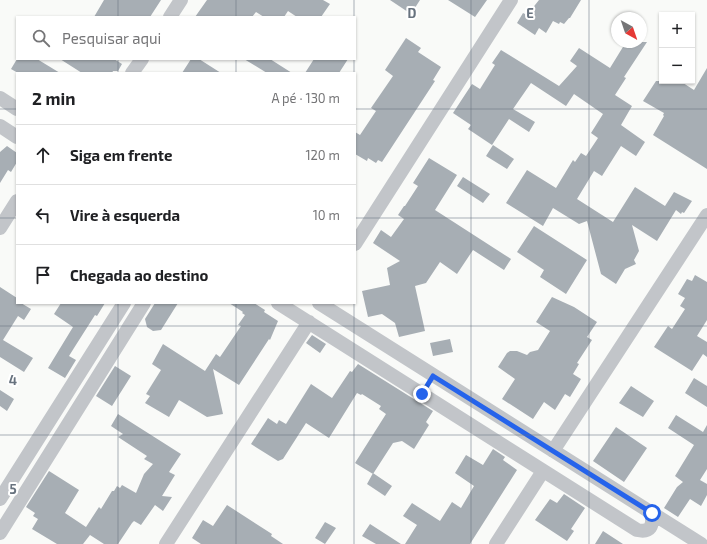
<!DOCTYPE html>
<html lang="pt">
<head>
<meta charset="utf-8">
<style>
  :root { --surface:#fff; --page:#f2f2f2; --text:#202124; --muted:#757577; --line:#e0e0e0 }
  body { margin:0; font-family:"Exo 2",sans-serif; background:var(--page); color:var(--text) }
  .controls { position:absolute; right:12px; top:12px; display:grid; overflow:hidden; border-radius:0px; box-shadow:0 1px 3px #0004 }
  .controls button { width:36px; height:36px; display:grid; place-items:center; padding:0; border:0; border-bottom:1px solid var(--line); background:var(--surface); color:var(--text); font:20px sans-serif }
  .compass { position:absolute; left:611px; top:12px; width:36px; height:36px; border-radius:50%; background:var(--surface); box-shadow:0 1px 3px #0004; rotate:140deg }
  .stop { position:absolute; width:12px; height:12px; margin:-9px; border:3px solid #2563eb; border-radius:50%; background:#fff }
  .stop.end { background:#2563eb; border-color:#fff; box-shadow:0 1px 4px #0008 }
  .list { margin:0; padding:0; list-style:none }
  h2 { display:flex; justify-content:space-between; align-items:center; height:52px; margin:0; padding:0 16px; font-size:17px }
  h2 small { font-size:13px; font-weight:400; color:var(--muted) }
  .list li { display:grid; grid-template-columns:26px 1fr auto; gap:12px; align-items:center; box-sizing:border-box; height:60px; padding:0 16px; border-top:1px solid var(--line) }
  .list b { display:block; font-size:15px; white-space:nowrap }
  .list em { font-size:13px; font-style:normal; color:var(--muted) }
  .icon { flex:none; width:22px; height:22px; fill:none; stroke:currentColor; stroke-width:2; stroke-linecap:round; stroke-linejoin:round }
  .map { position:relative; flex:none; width:707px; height:544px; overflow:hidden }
  .search { position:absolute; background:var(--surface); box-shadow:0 1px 3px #0004; left:16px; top:16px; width:340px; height:44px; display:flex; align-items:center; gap:10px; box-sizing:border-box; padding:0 14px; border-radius:0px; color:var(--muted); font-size:15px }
  .panel { position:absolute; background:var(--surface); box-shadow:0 1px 3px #0004; left:16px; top:72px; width:340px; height:232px; border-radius:0px }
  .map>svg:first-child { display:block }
  .building { fill:#a7aeb4 }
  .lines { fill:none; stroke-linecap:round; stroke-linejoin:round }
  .street { stroke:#c2c5c9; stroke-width:14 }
  .route { stroke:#2563eb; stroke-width:5 }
  .grid { fill:none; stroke:#68737f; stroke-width:1; stroke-opacity:0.55 }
  .grid-label { font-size:13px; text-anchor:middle; font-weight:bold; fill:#68737f; stroke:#fff; stroke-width:4; stroke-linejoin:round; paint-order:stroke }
</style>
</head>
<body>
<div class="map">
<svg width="707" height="544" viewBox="0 0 707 544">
  <rect width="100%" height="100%" fill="#f9faf8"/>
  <path class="building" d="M 104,0 L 161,0 L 150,17 L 94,17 Z
    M 207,0 L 323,0 L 330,4 L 321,17 L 297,17 L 288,11 L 284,17 L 264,17 L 256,12 L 252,17 L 195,17 Z
    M 390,0 L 420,0 L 411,14 Z
    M 448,0 L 487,0 L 475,17 Z
    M 539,0 L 581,0 L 570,18 L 569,18 L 564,24 L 560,22 L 559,24 L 553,21 L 546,33 L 539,28 L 535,35 L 517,23 L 523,13 L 527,15 Z
    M 406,38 L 421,48 L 418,52 L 441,67 L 433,80 L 435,81 L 382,162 L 378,160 L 376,163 L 368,158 L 367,161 L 355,154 L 355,132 L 360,135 L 376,111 L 371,108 L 393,76 L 385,70 Z
    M 626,42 L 647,42 L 624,77 L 626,78 L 615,95 L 632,106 L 621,125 L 645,142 L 636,156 L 621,146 L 602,176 L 594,171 L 577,199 L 613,222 L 635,187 L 665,206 L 674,192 L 692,201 L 684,213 L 682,212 L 681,214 L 676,210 L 657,241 L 632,225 L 639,251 L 634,260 L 636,264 L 625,269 L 616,284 L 601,274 L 587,221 L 579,224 L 553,208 L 543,226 L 506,203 L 527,170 L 556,188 L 573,160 L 575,162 L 581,153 L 586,156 L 598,138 L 591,133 L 603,114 L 574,94 L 566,106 L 531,83 L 513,109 L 535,122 L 529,132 L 509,119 L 492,145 L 468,129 L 471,125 L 453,113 L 472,84 L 480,89 L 495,65 L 492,63 L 501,50 L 559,86 L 577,66 L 570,61 L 579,48 L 610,68 Z
    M 17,59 L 37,59 L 60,73 L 18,73 L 11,69 Z
    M 60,59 L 114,59 L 122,64 L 118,71 L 113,71 L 112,73 L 82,73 Z
    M 191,59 L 199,59 L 221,73 L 182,73 Z
    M 244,59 L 270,59 L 292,73 L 267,73 Z
    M 314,59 L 348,59 L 339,73 L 305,73 Z
    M 707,68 L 707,169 L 653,135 L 664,116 L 663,115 L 664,113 L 643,101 L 656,81 L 680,81 L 694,90 Z
    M 493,145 L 514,159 L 507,169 L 486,156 Z
    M 7,146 L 17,153 L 17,162 L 11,172 L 8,170 L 0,183 L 0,152 Z
    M 429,158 L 457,175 L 435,210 L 511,259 L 504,270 L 473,250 L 457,274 L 440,262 L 426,283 L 415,286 L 425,331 L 399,337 L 395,323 L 382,314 L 368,317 L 362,291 L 390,285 L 387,268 L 400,261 L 373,243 L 381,230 L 391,237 L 404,219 L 398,215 L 404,206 L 405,206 L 418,186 L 413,183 Z
    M 463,177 L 490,194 L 483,203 L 457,186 Z
    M 534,226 L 587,260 L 566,294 L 540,277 L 544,270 L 517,252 Z
    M 695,275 L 707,282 L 707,320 L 697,336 L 707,342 L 707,357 L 703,354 L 692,371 L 654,347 L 668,326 L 672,329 L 685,309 L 680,306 L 685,298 L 678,294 L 687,279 L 692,281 Z
    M 0,287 L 17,298 L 17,303 L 21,303 L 31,309 L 24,320 L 18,316 L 3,340 L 33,358 L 24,372 L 0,357 Z
    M 552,297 L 574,307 L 597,322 L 587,337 L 592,340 L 577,363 L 579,364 L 573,374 L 581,379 L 570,397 L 565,394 L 555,410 L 544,402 L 533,419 L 502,399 L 515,379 L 498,367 L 507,353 L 510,351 L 517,351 L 527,355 L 530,352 L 538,350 L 550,331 L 536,322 Z
    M 61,303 L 105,303 L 97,316 L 95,315 L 74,348 L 69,356 L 76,360 L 65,378 L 48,368 L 73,327 L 54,314 Z
    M 155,303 L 178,303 L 161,330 L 153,331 L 147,327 L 145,319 Z
    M 229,303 L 254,303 L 265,310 L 264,312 L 278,321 L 270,340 L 269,339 L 239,385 L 213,369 L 223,414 L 207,417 L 179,400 L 169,417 L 145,403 L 150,396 L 146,394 L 161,370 L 152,364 L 163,344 L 205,371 L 216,354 L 220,357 L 241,326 L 238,325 L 245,315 L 242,313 L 243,312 Z
    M 312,335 L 326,344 L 320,353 L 306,343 Z
    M 450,339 L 453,352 L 433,356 L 430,343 Z
    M 358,364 L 433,411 L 426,422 L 429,425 L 414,449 L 402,441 L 393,443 L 373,474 L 355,463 L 386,414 L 379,409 L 381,406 L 362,394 L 361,395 L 357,393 L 329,438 L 306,423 L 283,459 L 278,461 L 251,444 L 268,418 L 277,424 L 279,420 L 286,424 L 311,384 L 332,398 L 350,371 L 352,372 Z
    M 115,366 L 131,376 L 112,406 L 96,396 Z
    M 694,378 L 707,386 L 707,407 L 685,393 Z
    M 631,386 L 654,401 L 643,417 L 619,403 Z
    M 0,390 L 14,399 L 7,411 L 0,406 Z
    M 118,414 L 181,454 L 169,472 L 175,475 L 162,496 L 172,497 L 163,511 L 155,505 L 141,525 L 134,521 L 132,523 L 118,544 L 104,544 L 90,535 L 83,544 L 57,544 L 32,529 L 38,519 L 33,516 L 35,513 L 26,507 L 49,471 L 79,490 L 65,513 L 86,527 L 99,507 L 101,509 L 112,491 L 114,491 L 117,486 L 120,488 L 122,485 L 136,493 L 144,474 L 153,464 L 144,459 L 147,456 L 118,437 L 123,434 L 111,426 Z
    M 676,415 L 703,432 L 707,425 L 707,469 L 700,480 L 707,484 L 707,495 L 701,506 L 690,499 L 678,517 L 664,508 L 677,487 L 683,482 L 675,476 L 694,445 L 668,428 Z
    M 616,427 L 647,448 L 624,482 L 593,461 Z
    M 493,449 L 505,457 L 503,460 L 517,470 L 470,544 L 405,544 L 417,525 L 403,516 L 412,503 L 440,521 L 452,502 L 461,508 L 474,486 L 455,473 L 466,455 L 483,465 Z
    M 373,473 L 392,486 L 385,496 L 367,484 Z
    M 564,494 L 585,508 L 571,529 L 574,531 L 567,541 L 535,520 L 550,499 L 557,503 Z
    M 227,505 L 272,534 L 271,536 L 283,544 L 201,544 L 192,538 L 203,520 L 213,526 Z
    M 325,522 L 336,528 L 325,544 L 315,538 Z
    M 370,524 L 401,544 L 376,544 L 362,536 Z
    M 603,531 L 623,544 L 595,544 Z"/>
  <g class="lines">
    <path class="street" d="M 170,17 L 181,0
      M 132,73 L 142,59
      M 0,98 L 17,109
      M 0,126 L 17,137
      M 0,228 L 17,201
      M 355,244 L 511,0
      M 278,303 L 637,530 C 651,533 653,526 652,513
      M 319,303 L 701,544
      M 553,451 L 707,215
      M 0,499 L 124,303
      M 0,533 L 144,303
      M 166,544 L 309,322
      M 496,544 L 543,471"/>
  </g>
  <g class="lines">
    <path class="route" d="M 422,394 L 433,376 L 652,513"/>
  </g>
  <path class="grid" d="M 118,0 L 118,17M 236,0 L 236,17M 354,0 L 354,17M 471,0 L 471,544M 589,0 L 589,544M 118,59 L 118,73M 236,59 L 236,73M 354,59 L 354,73M 0,109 L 17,109M 355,109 L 707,109M 0,218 L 17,218M 355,218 L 707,218M 118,303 L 118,544M 236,303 L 236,544M 354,303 L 354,544M 0,326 L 707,326M 0,435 L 707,435"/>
  <g class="grid-label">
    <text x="412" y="18">D</text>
    <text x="530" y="18">E</text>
    <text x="13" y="385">4</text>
    <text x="13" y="494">5</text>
  </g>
</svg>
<div class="controls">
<button>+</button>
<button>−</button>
</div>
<svg class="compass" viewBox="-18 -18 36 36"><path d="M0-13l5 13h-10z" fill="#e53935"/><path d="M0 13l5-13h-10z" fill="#757577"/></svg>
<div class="stop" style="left:652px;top:513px"></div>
<div class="stop end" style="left:422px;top:394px"></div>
<div class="search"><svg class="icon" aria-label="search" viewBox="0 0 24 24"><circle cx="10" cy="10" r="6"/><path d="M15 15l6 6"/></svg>Pesquisar aqui</div>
<section class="panel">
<h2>2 min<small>A pé · 130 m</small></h2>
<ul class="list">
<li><svg class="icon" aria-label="ahead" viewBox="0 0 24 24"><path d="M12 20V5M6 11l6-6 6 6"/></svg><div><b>Siga em frente</b></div><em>120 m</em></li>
<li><svg class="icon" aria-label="left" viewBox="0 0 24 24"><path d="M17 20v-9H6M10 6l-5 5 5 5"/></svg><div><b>Vire à esquerda</b></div><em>10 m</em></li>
<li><svg class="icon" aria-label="arrive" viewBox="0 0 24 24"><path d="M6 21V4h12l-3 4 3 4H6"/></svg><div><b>Chegada ao destino</b></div></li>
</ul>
</section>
</div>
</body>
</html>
